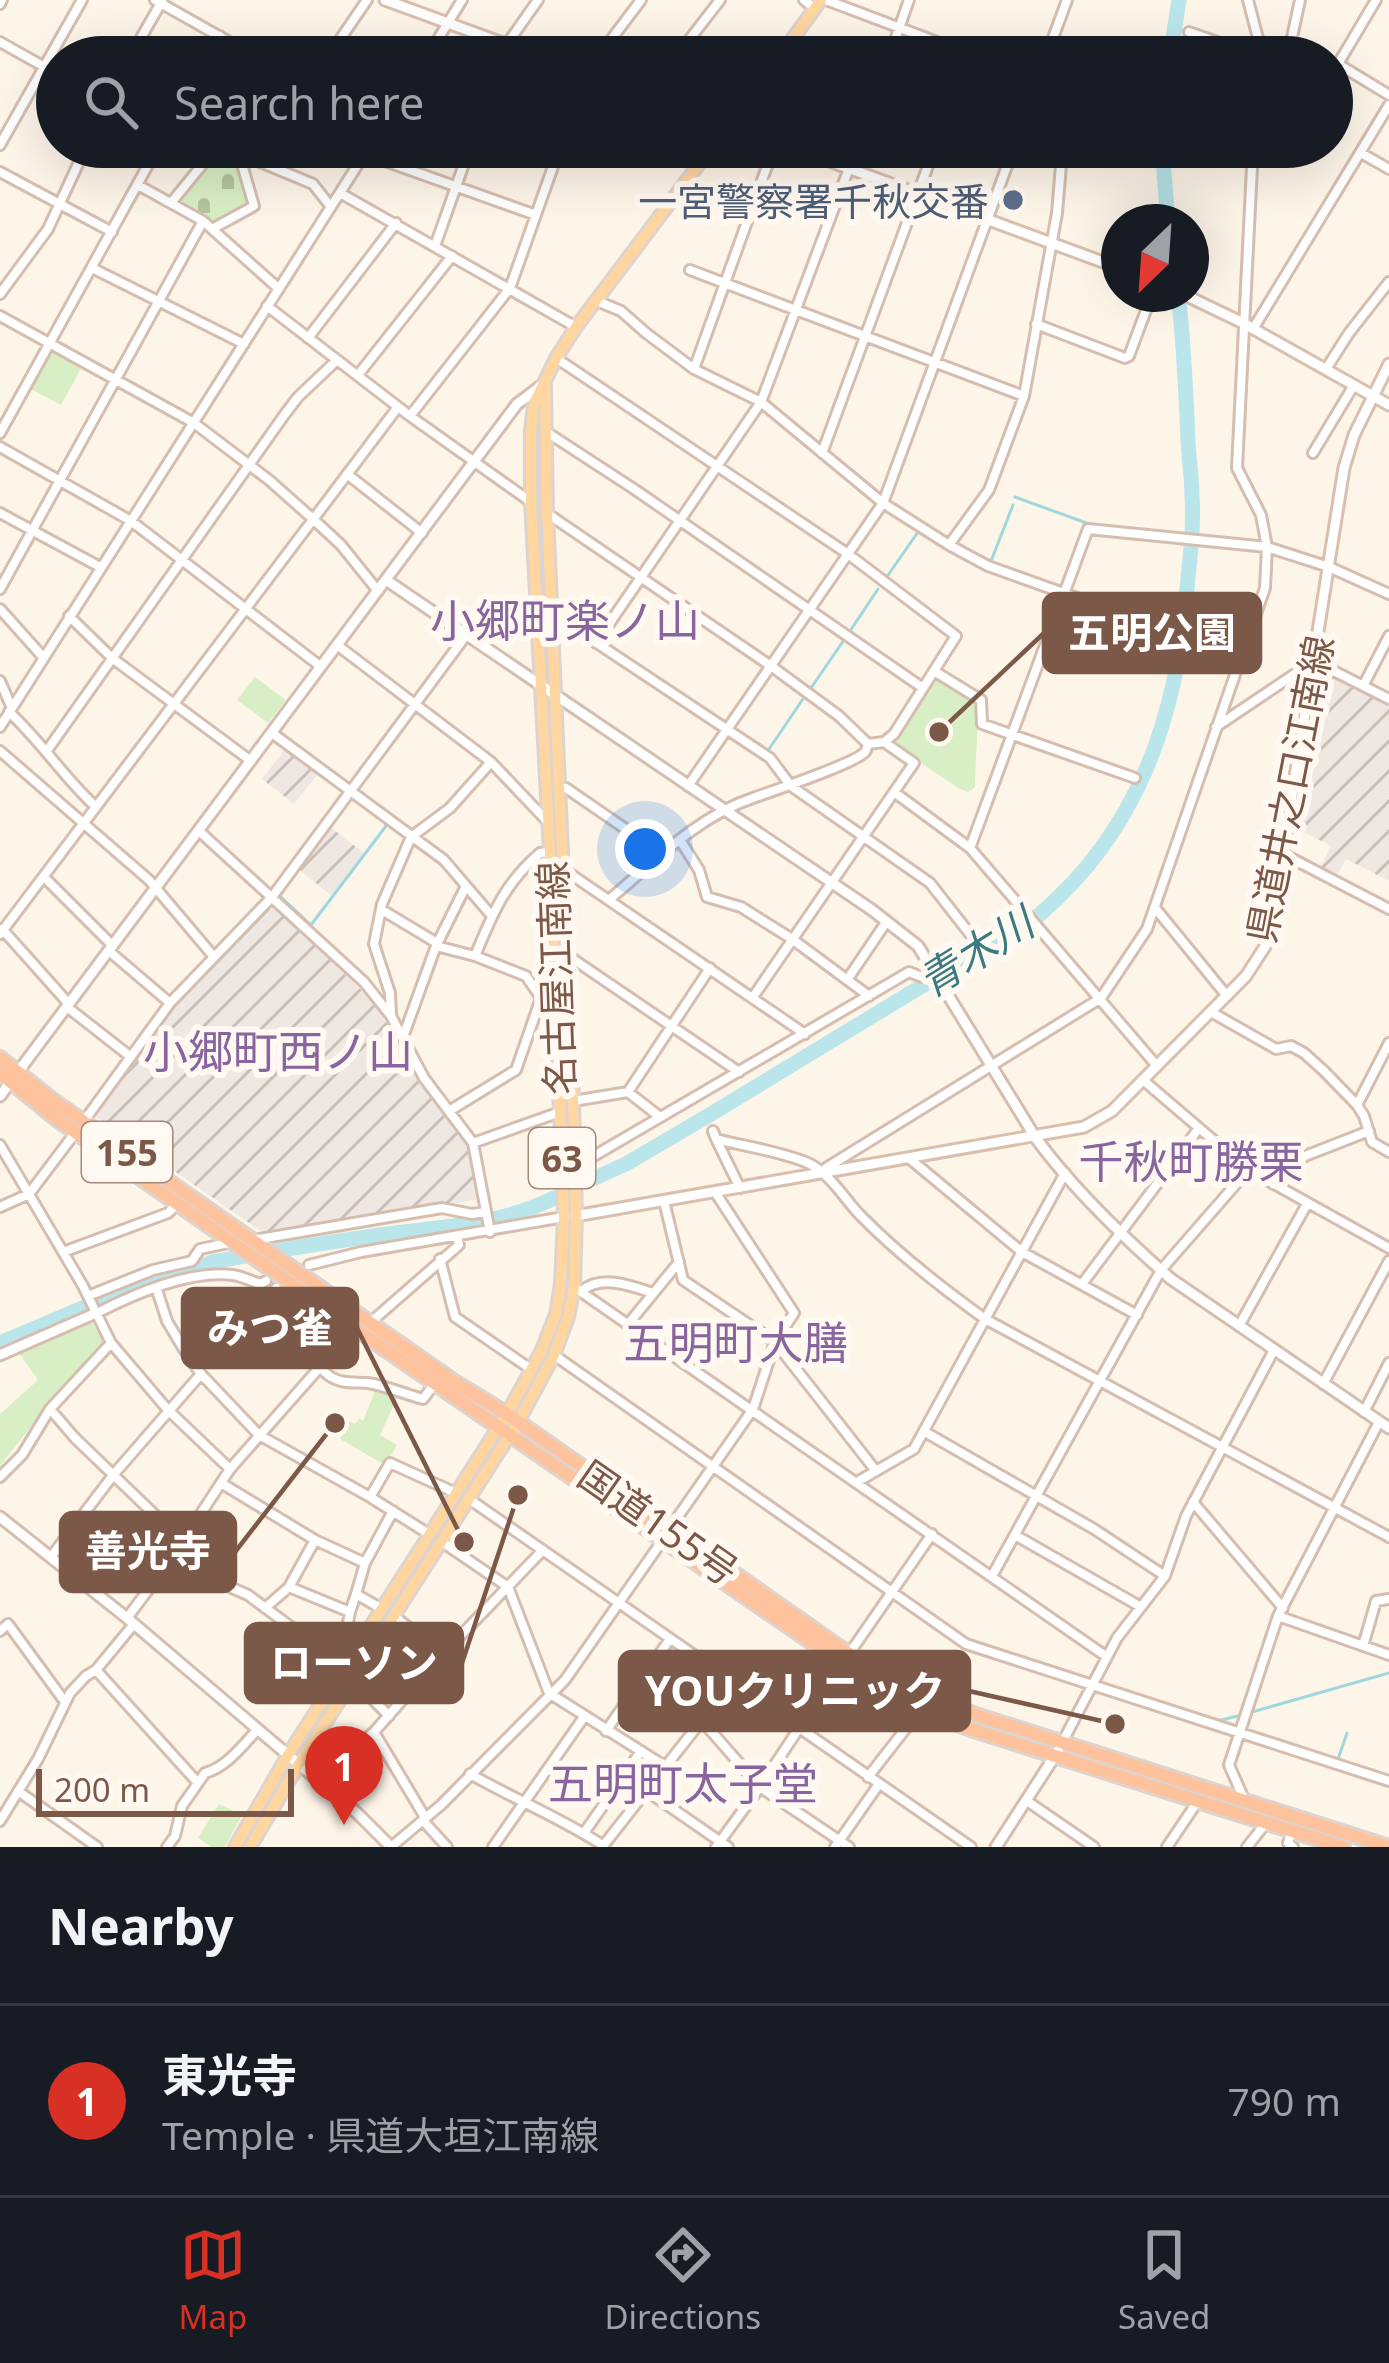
<!DOCTYPE html>
<html lang="en">
<head>
<meta charset="utf-8">
<style>
  :root { --surface:#171b24; --page:#20242c; --text:#f1f3f6; --muted:#9ea1a6; --line:#363941; --accent:#d93025 }
  body { margin:0; font-family:"Noto Sans","Noto Sans JP",sans-serif; background:var(--page); color:var(--text) }
  .compass { position:absolute; left:1101px; top:204px; width:108px; height:108px; border-radius:50%; background:var(--surface); box-shadow:0 12px 48px #0002; rotate:205deg }
  .scale { position:absolute; left:36px; bottom:30px; width:258px; box-sizing:border-box; padding-left:12px; border:6px solid #7c5849; border-top:0; font-size:33px; line-height:42px; white-space:nowrap; color:#7c5849; -webkit-text-stroke:9px #fff9f1; paint-order:stroke }
  .you { position:absolute; left:645px; top:849px; width:42px; height:42px; margin:-30px; border:9px solid #fff; border-radius:50%; background:#1a73e8; box-shadow:0 0 0 18px #1a73e833 }
  .badge { display:grid; place-items:center; width:78px; height:78px; border-radius:50%; background:var(--accent); color:#fff; font-size:39px; font-weight:700 }
  .pin { position:absolute; translate:-50% -99px; filter:drop-shadow(0 3px 6px #0008) }
  .pin::after { content:''; position:absolute; top:63px; width:42px; height:36px; background:inherit; clip-path:polygon(0 0,100% 0,50% 100%) }
  .list { margin:0; padding:0; list-style:none }
  h2 { display:flex; justify-content:space-between; align-items:center; height:156px; margin:0; padding:0 48px; font-size:51px }
  h2 small { font-size:39px; font-weight:400; color:var(--muted) }
  .list li { display:grid; grid-template-columns:78px 1fr auto; gap:36px; align-items:center; box-sizing:border-box; height:192px; padding:0 48px; border-top:3px solid var(--line) }
  .list b { display:block; font-size:45px; white-space:nowrap }
  .list p { margin:0; font-size:39px; white-space:nowrap; color:var(--muted) }
  .list em { font-size:39px; font-style:normal; color:var(--muted) }
  .icon { flex:none; width:66px; height:66px; fill:none; stroke:currentColor; stroke-width:2; stroke-linecap:round; stroke-linejoin:round }
  .map { position:relative; flex:none; width:1389px; height:1847px; overflow:hidden }
  .search { position:absolute; background:var(--surface); box-shadow:0 12px 48px #0002; left:36px; right:36px; top:36px; height:132px; display:flex; align-items:center; gap:30px; box-sizing:border-box; padding:0 42px; border-radius:66px; color:var(--muted); font-size:45px }
  .sheet { height:348px; background:var(--surface) }
  nav { display:flex; justify-content:space-around; align-items:center; box-sizing:border-box; height:168px; border-top:3px solid var(--line); background:var(--surface); font-size:33px; color:var(--muted) }
  nav a { display:grid; justify-items:center; gap:6px }
  nav .on { color:var(--accent) }
  .map>svg:first-child { display:block }
  .industrial { fill:url(#industrial-furrows) }
  .green { fill:#d8eec4 }
  .cemetery { fill:url(#cemetery-stones) }
  .lines { fill:none; stroke-linecap:round; stroke-linejoin:round }
  .stream { stroke:#9fd7de; stroke-width:3 }
  .river { stroke:#bae6eb; stroke-width:15 }
  .minor-tunnel { stroke:#decec1; stroke-width:8; stroke-dasharray:8 4; stroke-linecap:butt }
  .minor-casing { stroke:#d5beaf; stroke-width:14 }
  .tertiary-casing { stroke:#d5beaf; stroke-width:15 }
  .secondary-casing { stroke:#dabfae; stroke-width:15 }
  .primary-casing { stroke:#ddd4d0; stroke-width:16 }
  .trunk-casing { stroke:#ddd4d0; stroke-width:18 }
  .minor { stroke:#fff; stroke-width:8 }
  .tertiary { stroke:#fff; stroke-width:9 }
  .secondary { stroke:#fff; stroke-width:9 }
  .primary { stroke:#ffd69f; stroke-width:10 }
  .trunk { stroke:#fec29c; stroke-width:12 }
  .service-dot { fill:#5c6f8a; stroke:#fff9f1; stroke-width:4.5 }
  .labels { text-anchor:middle; dominant-baseline:central; stroke-width:12; stroke-linejoin:round; paint-order:stroke }
  .shield { fill:#fff9f1; stroke:#a3887b; stroke-width:3 }
  .shield-label { font-size:36px; font-weight:bold; fill:#7c5849 }
  .service-label { font-size:39px; fill:#4e5e75; stroke:#fff9f1; text-anchor:end }
  .street-label { font-size:39px; fill:#7c5849; stroke:#fff9f1 }
  .water-label { font-size:42px; font-style:italic; fill:#3a7b82; stroke:#fff9f1 }
  .quarter-label { font-size:45px; fill:#88659f; stroke:#fff9f1 }
  .leader { fill:none; stroke:#7c5849; stroke-width:4.5 }
  .callout-dot { fill:#7c5849; stroke:#fff9f1; stroke-width:4.5 }
  .callout { fill:#7c5849; stroke:#7c5849; stroke-width:4.5 }
  .callout-label { font-size:42px; text-anchor:middle; font-weight:bold; fill:#fff }
</style>
</head>
<body>
<div class="map">
<svg width="1389" height="1847" viewBox="0 0 1389 1847">
  <defs>
    <pattern id="industrial-furrows" width="10" height="10" patternUnits="userSpaceOnUse" patternTransform="scale(3)"><rect width="10" height="10" fill="#efe7e2"/><path d="M-1 1l2-2M0 10L10 0M9 11l2-2" fill="none" stroke="#c7beb9"/></pattern>
    <pattern id="cemetery-stones" width="16" height="16" patternUnits="userSpaceOnUse" patternTransform="scale(3)"><rect width="16" height="16" fill="#d8eec4"/><path d="M2 7V4a2 2 0 0 1 4 0v3zM10 15v-3a2 2 0 0 1 4 0v3z" fill="#b4c4a1"/></pattern>
  </defs>
  <rect width="100%" height="100%" fill="#fef5e9"/>
  <path class="industrial" d="M 1322,666 L 1389,702 L 1389,881 L 1346,859 L 1335,878 L 1319,870 L 1331,846 L 1292,826 L 1317,667 Z
    M 285,749 L 317,775 L 294,804 L 262,779 Z
    M 329,826 L 365,854 L 332,896 L 297,868 Z
    M 274,907 L 377,1005 L 416,1077 L 469,1145 L 480,1199 L 268,1236 L 95,1116 L 176,1005 Z"/>
  <path class="green" d="M 53,349 L 83,365 L 61,405 L 29,388 L 50,350 Z
    M 255,677 L 286,700 L 268,723 L 237,700 Z
    M 935,677 L 977,704 C 979,731 975,759 975,787 L 968,792 L 958,788 L 893,744 Z
    M 90,1320 L 106,1344 L 43,1411 L 0,1466 L 0,1414 L 38,1380 L 19,1353 Z
    M 375,1391 L 398,1396 L 380,1435 L 397,1445 L 385,1465 L 340,1439 L 349,1421 L 355,1424 L 359,1418 L 363,1421 Z
    M 219,1804 L 242,1815 L 225,1847 L 212,1847 L 198,1838 Z"/>
  <path class="cemetery" d="M 218,149 L 240,166 L 250,202 L 216,223 L 211,223 L 175,202 Z"/>
  <g class="lines">
    <path class="stream" d="M 1015,497 L 1092,525 L 1116,528
      M 991,561 L 1013,505
      M 886,578 L 918,532 L 983,569
      M 850,631 L 878,589
      M 811,688 L 846,637
      M 767,752 L 805,696
      M 281,897 L 311,925 L 386,826
      M 95,1114 L 175,1005 L 269,909
      M 1252,1712 L 1389,1673
      M 1217,1721 L 1242,1715
      M 1267,1745 L 1311,1760
      M 1338,1759 L 1347,1733"/>
    <path class="river" d="M 1170,57 L 1179,0
      M 1162,147 L 1168,222
      M 588,1181 L 626,1164 L 716,1111 L 1039,915 C 1139,830 1177,716 1187,589 C 1190,558 1194,527 1192,497 C 1192,478 1189,460 1188,441 C 1186,392 1184,343 1178,294
      M 0,1343 L 154,1278 L 195,1269 L 212,1262 C 267,1252 323,1243 379,1235 C 438,1227 501,1225 554,1198"/>
    <path class="minor-tunnel" d="M 266,1281 L 309,1265"/>
    <g class="minor-casing">
      <path id="minor" d="M 155,0 L 256,57
        M 804,0 L 815,9
        M 826,0 L 977,57
        M 1248,0 L 1259,42 L 1258,56
        M 0,4 L 2,0
        M 1189,32 L 1235,48 L 1292,57
        M 0,42 L 57,74
        M 1288,56 L 1300,0
        M 130,57 L 162,1
        M 208,57 L 220,36
        M 328,57 L 367,0
        M 427,57 L 462,0
        M 503,57 L 507,44 L 538,0
        M 598,57 L 641,0
        M 676,57 L 720,0
        M 889,57 L 909,0
        M 1046,57 L 1067,0
        M 1332,63 L 1338,64 L 1389,95
        M 1338,64 L 1376,0
        M 0,145 L 82,0
        M 270,147 L 260,162 L 313,184 L 331,207
        M 354,147 L 365,154 L 536,215
        M 1361,153 L 1389,169
        M 0,172 L 112,232
        M 138,185 L 203,221 L 278,288
        M 340,193 L 576,327
        M 171,203 L 215,149 L 214,147
        M 212,229 L 254,206 L 237,147
        M 435,246 L 470,147
        M 92,268 L 244,344
        M 690,270 L 1024,396
        M 0,294 L 48,229 L 86,147
        M 597,301 L 621,311 L 646,333 L 694,369 L 761,402 L 883,503 L 949,545 L 988,566 L 1175,633
        M 267,306 L 410,416 L 531,502
        M 0,316 L 194,423 L 269,480 L 313,519 L 341,545 L 378,591
        M 1036,324 L 1125,358 L 1129,356 L 1152,294
        M 1253,329 L 1389,105
        M 308,338 L 396,223
        M 556,358 L 848,554 L 956,636 L 894,734 L 884,742 L 868,744 C 867,746 867,750 865,752 C 854,764 772,791 753,798 C 698,816 654,862 610,899
        M 694,369 L 774,147
        M 1326,369 L 1349,333 L 1389,282
        M 358,375 L 452,256
        M 410,416 L 510,288 L 560,147
        M 545,431 L 634,489 L 923,688
        M 0,433 L 158,147
        M 0,447 L 131,521 L 320,666
        M 822,453 L 935,147
        M 1313,453 L 1354,385
        M 347,474 L 422,533
        M 0,513 L 100,567
        M 548,514 L 771,666 L 839,716 L 868,744
        M 949,545 L 989,490 L 1024,396 L 1057,213 L 1061,165 L 1057,147
        M 0,589 L 203,221
        M 0,609 L 43,657
        M 553,614 L 770,758 L 791,786 L 930,883 L 977,943
        M 69,616 L 112,658 L 251,761
        M 596,643 L 761,402 L 857,147
        M 337,645 L 491,762 L 547,821
        M 934,671 L 981,700 L 982,724 L 1135,778
        M 0,681 L 11,706
        M 1363,686 L 1389,636
        M 9,712 C 41,741 64,778 96,807
        M 0,727 L 369,147
        M 1216,727 L 1314,661 L 1389,699
        M 272,733 L 444,860 L 491,915
        M 0,751 L 149,880 L 214,957
        M 46,752 L 285,414 L 298,397 L 337,360
        M 688,786 L 883,503 L 1014,147
        M 560,788 L 566,788 L 662,854
        M 894,792 L 970,848
        M 199,831 L 364,982 L 391,1016 L 424,1078 L 473,1143 L 490,1232
        M 680,840 L 699,870 L 707,897 L 741,907 L 792,939 L 869,996
        M 1283,854 L 1389,909
        M 563,869 L 805,1034
        M 44,877 L 113,946
        M 1156,909 L 1227,996
        M 382,910 L 437,943
        M 2,929 L 69,1004
        M 0,934 L 398,407
        M 436,946 L 475,956 L 526,976 L 541,998 L 516,1070 L 449,1111
        M 109,951 L 170,1003
        M 567,955 L 739,1072
        M 475,956 C 493,913 504,884 540,853 L 550,852
        M 847,980 L 887,921
        M 753,997 L 914,763 L 884,742
        M 67,1007 L 131,1057
        M 1211,1012 L 1276,1049 L 1291,1046 L 1304,1053 L 1324,1071 L 1357,1105 L 1364,1116 L 1372,1142 L 1389,1152
        M 391,1014 L 390,993 L 374,944 L 382,904 L 411,837 L 450,808 L 491,762
        M 403,1037 L 436,946 L 466,886
        M 1157,1066 L 970,848 L 1088,529 L 1267,547 L 1329,567 L 1389,594
        M 1143,1080 L 1219,1145 L 1265,1179 L 1389,1248
        M 628,1092 L 710,968
        M 573,1101 L 628,1092 L 660,1117
        M 1357,1105 L 1389,1043
        M 84,1121 L 170,1003 L 272,897 L 467,634
        M 713,1131 L 716,1139 C 743,1146 784,1152 808,1163 C 830,1173 845,1200 861,1216 C 899,1255 942,1288 985,1319 L 1389,1537
        M 717,1141 L 740,1188
        M 473,1143 L 560,1112
        M 0,1145 L 83,1286 L 111,1343 L 168,1410 L 230,1469
        M 910,1159 L 1022,1252 L 1137,1315
        M 575,1167 L 909,972 L 922,977
        M 824,1172 L 826,1168 L 1101,998 L 1147,929 L 1265,588 L 1267,547 L 1261,515 L 1237,468 L 1253,147
        M 1273,1184 L 1305,1156 L 1369,1131
        M 664,1201 L 683,1280 L 775,1342 L 876,1471
        M 0,1207 L 29,1194 L 75,1133
        M 253,1240 L 442,1208 L 472,1214 L 486,1212
        M 63,1252 L 168,1213 L 177,1204
        M 440,1259 L 455,1317 L 532,1370
        M 309,1265 L 361,1252 L 564,1217
        M 1082,1284 L 1199,1128
        M 156,1287 L 167,1321 L 183,1348 L 201,1374 L 259,1435 L 370,1497 L 429,1534
        M 574,1287 L 1107,1657
        M 276,1288 C 288,1313 308,1362 331,1377 C 342,1384 355,1382 368,1383 C 386,1386 405,1394 423,1399 L 435,1383
        M 582,1291 C 601,1274 632,1286 653,1293
        M 88,1296 L 153,1270 L 192,1261 L 200,1249 L 233,1242
        M 97,1313 C 134,1294 190,1270 233,1275 C 241,1276 251,1281 260,1284 L 266,1281
        M 371,1322 L 459,1245 L 457,1236
        M 629,1323 L 679,1262
        M 1239,1326 L 1307,1204
        M 554,1355 L 966,1644 L 1389,1781
        M 1323,1384 L 1389,1261
        M 50,1409 L 75,1438 L 183,1542
        M 1364,1412 L 1389,1363
        M 925,1432 L 1094,1529 L 1165,1576
        M 0,1477 L 22,1455 L 50,1409 L 111,1343
        M 857,1482 L 914,1449 L 1065,1173
        M 221,1483 L 315,1540 L 365,1563
        M 370,1497 L 390,1463 L 456,1493
        M 469,1499 L 971,1847
        M 1193,1502 L 1283,1608
        M 670,1528 L 753,1409 L 775,1342 L 794,1313 L 715,1192
        M 1015,1535 L 1141,1607
        M 442,1542 L 508,1587 L 549,1693 L 666,1767
        M 176,1552 L 207,1577 L 248,1595 L 345,1667
        M 51,1557 L 114,1474 L 201,1374
        M 992,1576 L 1161,1270 L 1250,1168
        M 289,1587 L 315,1540
        M 356,1594 L 365,1563 L 393,1511
        M 265,1608 L 289,1587 L 350,1612 L 345,1638 L 335,1660
        M 350,1612 L 356,1594 L 382,1609
        M 393,1615 L 442,1655
        M 1278,1616 L 1389,1655
        M 127,1618 L 170,1561 L 230,1469 L 320,1367 L 359,1332
        M 0,1631 L 8,1624 L 65,1702
        M 1363,1646 L 1376,1601 L 1389,1599
        M 849,1654 L 932,1534
        M 96,1670 L 198,1783
        M 353,1679 L 389,1716
        M 703,1722 L 760,1787 L 849,1847
        M 606,1731 L 670,1639
        M 374,1732 L 423,1814 L 426,1824 L 447,1847
        M 1063,1741 L 1117,1638 L 1165,1576 L 1186,1516 L 1274,1350
        M 470,1774 C 514,1799 561,1818 604,1846
        M 868,1777 L 921,1709
        M 317,1779 L 374,1732 L 442,1655 L 543,1550
        M 18,1791 L 97,1847
        M 647,1791 L 728,1847
        M 1244,1799 L 1229,1765 L 1278,1616 L 1379,1422
        M 1027,1801 L 1094,1847
        M 0,1821 L 38,1759 L 70,1693 L 86,1676 L 96,1670 L 134,1624
        M 1292,1831 L 1288,1843 L 1293,1847
        M 584,1833 L 641,1751
        M 603,1846 L 732,1682
        M 167,1847 L 175,1836 L 182,1806 L 205,1773 C 227,1767 243,1745 258,1729
        M 391,1847 L 441,1805 L 565,1680 L 662,1541
        M 493,1847 L 584,1717
        M 716,1847 L 760,1787 L 841,1665
        M 835,1847 L 879,1784
        M 1167,1847 L 1198,1801
        M 1247,1847 L 1266,1823"/>
    </g>
    <g class="tertiary-casing">
      <path id="tertiary" d="M 386,580 L 872,910 L 918,946 L 1035,1137 C 1073,1189 1123,1237 1171,1279 L 1389,1428
        M 0,1096 L 517,404 L 542,385
        M 0,1355 L 96,1313
        M 0,1517 L 127,1618 L 288,1755
        M 996,1847 L 1058,1751"/>
    </g>
    <g class="secondary-casing">
      <path id="secondary" d="M 385,0 L 541,57
        M 791,147 L 1119,268
        M 1183,294 L 1243,323 L 1389,405
        M 575,1216 L 1084,1127 L 1112,1111 L 1246,976 L 1266,945 L 1271,927 L 1344,468 L 1354,435 L 1389,364
        M 288,1755 L 357,1813 L 391,1847"/>
    </g>
    <g class="primary-casing">
      <path id="primary" d="M 779,57 L 821,0
        M 235,1847 L 288,1755 L 507,1414 L 542,1350 L 556,1314 L 561,1284 L 564,1217 L 550,852 L 531,502 L 531,431 L 534,404 L 556,358 L 576,327 L 712,147
        M 250,1847 L 299,1764 L 518,1422 L 554,1355 L 568,1317 L 574,1287 L 576,1215 L 573,1101 L 547,513 L 545,386"/>
    </g>
    <g class="trunk-casing">
      <path id="trunk" d="M 0,1058 L 51,1099 L 456,1383 L 507,1414 L 849,1654 L 924,1693 L 976,1715 L 1389,1847
        M 0,1073 L 58,1120 L 360,1332 L 871,1683 L 921,1709 L 970,1729 L 1343,1847"/>
    </g>
    <use href="#minor" class="minor"/>
    <use href="#tertiary" class="tertiary"/>
    <use href="#secondary" class="secondary"/>
    <use href="#primary" class="primary"/>
    <use href="#trunk" class="trunk"/>
  </g>
  <circle class="service-dot" cx="1013" cy="200" r="12"/>
  <g class="labels">
    <g class="shield">
      <rect x="82" y="1122" width="90" height="60" rx="9"/>
      <rect x="529" y="1128" width="66" height="60" rx="9"/>
    </g>
    <g class="shield-label">
      <text x="127" y="1152">155</text>
      <text x="562" y="1158">63</text>
    </g>
    <g class="service-label">
      <text x="989" y="200">一宮警察署千秋交番</text>
    </g>
    <g class="street-label">
      <text transform="translate(1289 789) rotate(-79)">県道井之口江南線</text>
      <text transform="translate(555 978) rotate(-92)">名古屋江南線</text>
      <text transform="translate(659 1522) rotate(35)">国道155号</text>
    </g>
    <g class="water-label">
      <text transform="translate(975 951) rotate(-32)">青木川</text>
    </g>
    <g class="quarter-label">
      <text x="565" y="619">小郷町楽ノ山</text>
      <text x="278" y="1050">小郷町西ノ山</text>
      <text x="1191" y="1160">千秋町勝栗</text>
      <text x="736" y="1341">五明町大膳</text>
      <text x="683" y="1782">五明町太子堂</text>
    </g>
  </g>
  <path class="leader" d="M939 732L1044 633M464 1542L357 1328M335 1423L235 1552M518 1495L462 1663M1115 1724L969 1691"/>
  <g class="callout-dot">
    <circle cx="939" cy="732" r="12"/>
    <circle cx="464" cy="1542" r="12"/>
    <circle cx="335" cy="1423" r="12"/>
    <circle cx="518" cy="1495" r="12"/>
    <circle cx="1115" cy="1724" r="12"/>
  </g>
  <g class="callout">
    <rect x="1044" y="594" width="216" height="78" rx="12"/>
    <rect x="183" y="1289" width="174" height="78" rx="12"/>
    <rect x="61" y="1513" width="174" height="78" rx="12"/>
    <rect x="246" y="1624" width="216" height="78" rx="12"/>
    <rect x="620" y="1652" width="349" height="78" rx="12"/>
  </g>
  <g class="callout-label">
    <text x="1152" y="648">五明公園</text>
    <text x="270" y="1343">みつ雀</text>
    <text x="148" y="1566">善光寺</text>
    <text x="354" y="1678">ローソン</text>
    <text x="795" y="1706">YOUクリニック</text>
  </g>
</svg>
<svg class="compass" viewBox="-18 -18 36 36"><path d="M0-13l5 13h-10z" fill="#e53935"/><path d="M0 13l5-13h-10z" fill="#9ea1a6"/></svg>
<div class="scale">200 m</div>
<div class="you"></div>
<div class="pin badge" style="left:344px;top:1825px">1</div>
<div class="search"><svg class="icon" aria-label="search" viewBox="0 0 24 24"><circle cx="10" cy="10" r="6"/><path d="M15 15l6 6"/></svg>Search here</div>
</div>
<section class="sheet">
<h2>Nearby<small></small></h2>
<ul class="list">
<li><span class="badge">1</span><div><b>東光寺</b><p>Temple · 県道大垣江南線</p></div><em>790 m</em></li>
</ul>
</section>
<nav>
<a class="on"><svg class="icon" aria-label="map" viewBox="0 0 24 24"><path d="M3 6l6-2 6 2 6-2v14l-6 2-6-2-6 2zM9 4v14M15 6v14"/></svg>Map</a>
<a><svg class="icon" aria-label="directions" viewBox="0 0 24 24"><path d="M12 3l9 9-9 9-9-9zM9 14v-3h6M13 9l2 2-2 2"/></svg>Directions</a>
<a><svg class="icon" aria-label="saved" viewBox="0 0 24 24"><path d="M7 4h10v16l-5-4-5 4z"/></svg>Saved</a>
</nav>
</body>
</html>
